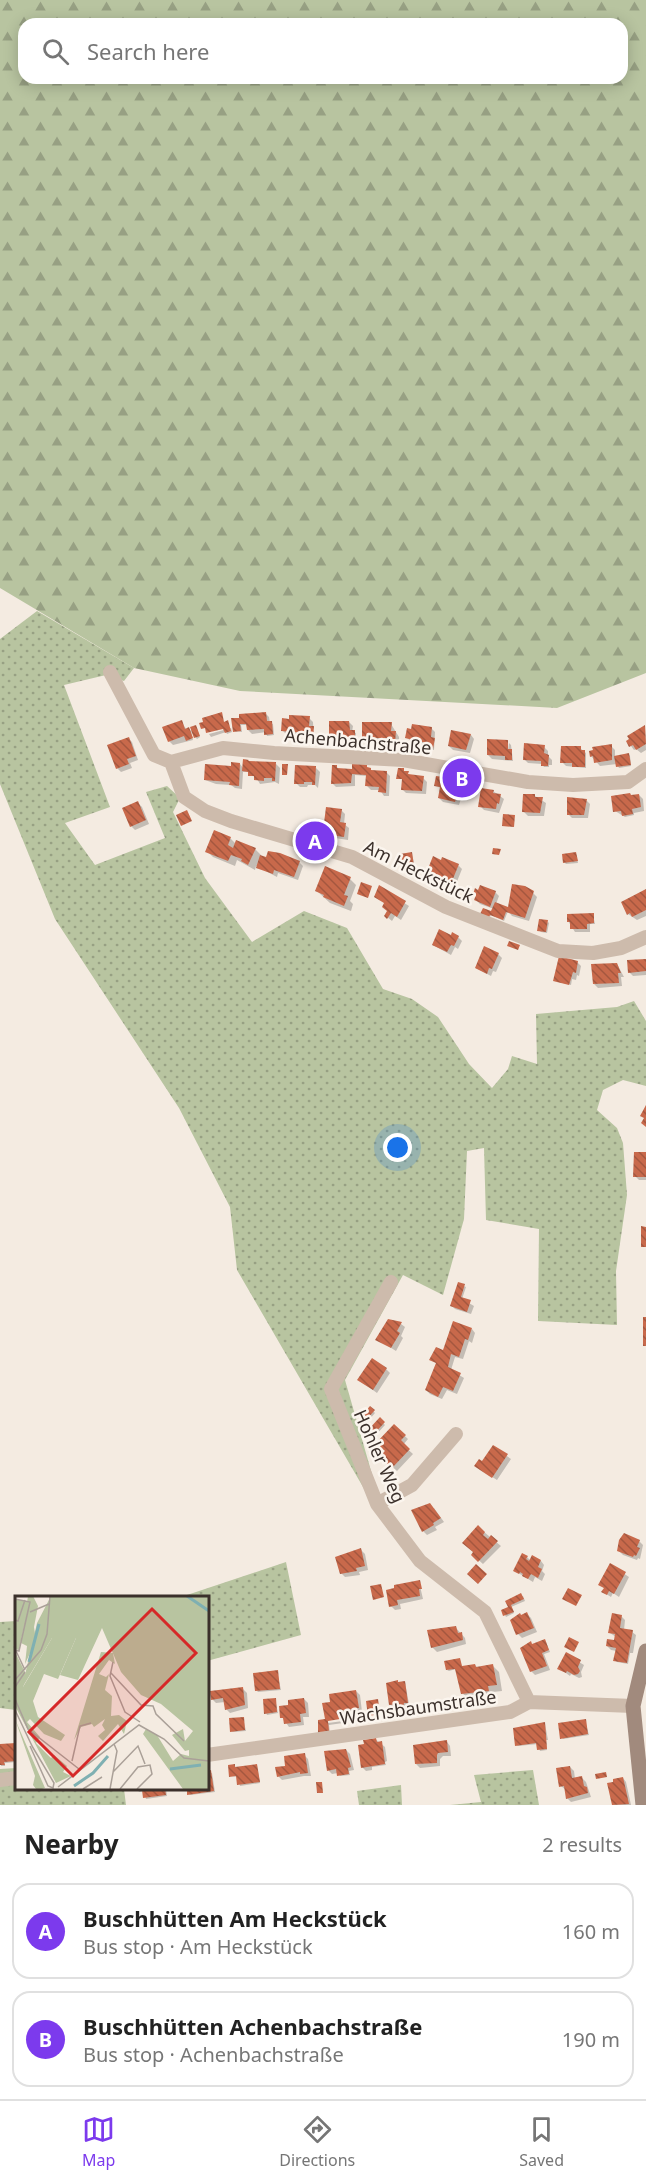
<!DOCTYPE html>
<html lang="en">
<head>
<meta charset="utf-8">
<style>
  :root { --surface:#fff; --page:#f6f6f6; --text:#222; --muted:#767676; --line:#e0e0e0; --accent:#7c3aed }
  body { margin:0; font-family:"Noto Sans",sans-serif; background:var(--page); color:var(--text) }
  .you { position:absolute; left:398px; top:1148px; width:21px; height:21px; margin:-15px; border:4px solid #fff; border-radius:50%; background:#1a73e8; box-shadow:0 0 0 9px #1a73e833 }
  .badge { display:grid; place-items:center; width:39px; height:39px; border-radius:50%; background:var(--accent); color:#fff; font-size:20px; font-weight:700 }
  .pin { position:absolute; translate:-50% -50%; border:3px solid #fff; box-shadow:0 2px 6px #0006 }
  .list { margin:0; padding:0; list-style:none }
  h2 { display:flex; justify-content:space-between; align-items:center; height:78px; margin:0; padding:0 24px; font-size:26px }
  h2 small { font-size:20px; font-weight:400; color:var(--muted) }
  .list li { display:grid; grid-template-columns:39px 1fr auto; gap:18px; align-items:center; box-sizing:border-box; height:96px; margin:0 12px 12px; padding:0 12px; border:2px solid var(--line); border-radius:18px }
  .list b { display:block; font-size:22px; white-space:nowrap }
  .list p { margin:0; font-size:20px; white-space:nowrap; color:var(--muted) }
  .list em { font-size:20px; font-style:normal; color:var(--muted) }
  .icon { flex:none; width:33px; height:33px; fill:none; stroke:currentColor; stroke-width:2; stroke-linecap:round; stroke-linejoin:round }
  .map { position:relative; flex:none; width:646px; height:1805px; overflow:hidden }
  .search { position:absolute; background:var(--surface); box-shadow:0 3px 15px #0003; left:18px; right:18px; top:18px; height:66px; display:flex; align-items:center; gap:15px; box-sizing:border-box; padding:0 21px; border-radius:18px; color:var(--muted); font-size:22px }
  .sheet { height:294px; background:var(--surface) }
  nav { display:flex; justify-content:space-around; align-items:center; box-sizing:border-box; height:84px; border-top:2px solid var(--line); background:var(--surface); font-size:16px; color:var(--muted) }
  nav a { display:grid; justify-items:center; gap:3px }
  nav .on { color:var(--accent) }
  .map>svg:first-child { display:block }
  .grass { fill:url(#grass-dots) }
  .forest { fill:url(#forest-firs); fill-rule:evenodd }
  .shadow { fill:#0003 }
  .building { fill:url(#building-back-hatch) }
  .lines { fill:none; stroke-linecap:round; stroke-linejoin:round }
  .street { stroke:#cdbbac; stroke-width:14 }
  .secondary { stroke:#a18a7d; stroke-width:15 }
  .labels { text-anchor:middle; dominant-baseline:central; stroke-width:5; stroke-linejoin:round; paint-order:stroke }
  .street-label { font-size:18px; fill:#3b302b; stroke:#fbf5ee }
  .inset-river { fill:none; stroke:#7fb0b2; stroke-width:3 }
  .inset-road { fill:none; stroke:#aaa098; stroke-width:1.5 }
  .view { fill:#d62828; fill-opacity:0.15; stroke:#d62828; stroke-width:3 }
  .inset-edge { fill:none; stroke:#3b302b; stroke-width:3 }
</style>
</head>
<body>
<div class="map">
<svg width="646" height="1805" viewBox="0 0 646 1805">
  <defs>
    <pattern id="grass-dots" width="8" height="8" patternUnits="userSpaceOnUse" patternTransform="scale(1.5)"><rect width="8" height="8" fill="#b8c4a0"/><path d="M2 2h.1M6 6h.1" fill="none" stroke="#97a083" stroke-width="1.8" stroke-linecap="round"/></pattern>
    <pattern id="forest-firs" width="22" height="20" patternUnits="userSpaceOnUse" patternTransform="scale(1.5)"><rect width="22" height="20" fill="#b8c4a0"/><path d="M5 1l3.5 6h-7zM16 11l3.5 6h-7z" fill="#97a083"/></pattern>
    <pattern id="building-back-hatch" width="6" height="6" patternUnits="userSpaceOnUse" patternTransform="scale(1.5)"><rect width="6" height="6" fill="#c8694b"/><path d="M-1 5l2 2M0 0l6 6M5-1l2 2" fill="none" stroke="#a4573f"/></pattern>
  </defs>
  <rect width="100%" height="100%" fill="#f4ebe1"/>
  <path class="grass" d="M 37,611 L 134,668 L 124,681 L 106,675 L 64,685 L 110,807 L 65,823 L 95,865 L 165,838 L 146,792 L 167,786 L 180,798 L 173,812 L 205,878 L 252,942 L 304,911 L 347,928 L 383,989 L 412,999 L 438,1017 L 469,1064 L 492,1088 L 508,1069 L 512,1056 L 537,1064 L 536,1014 L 617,1007 L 634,1001 L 646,1021 L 646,1086 L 623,1080 L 603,1090 L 597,1110 L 617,1128 L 623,1143 L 627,1195 L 616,1271 L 617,1325 L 538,1321 L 539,1229 L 486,1220 L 484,1148 L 467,1151 L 464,1219 L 443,1295 L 403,1275 L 345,1380 L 388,1530 L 237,1270 L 230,1207 L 179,1108 L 55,919 L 0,784 L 0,639 Z
    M 286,1562 L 301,1635 L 207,1661 L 207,1598 L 178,1598 Z
    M 16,1621 L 16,1710 L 0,1708 L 0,1622 Z
    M 16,1768 L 16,1788 L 124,1789 L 126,1805 L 0,1805 L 0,1769 Z
    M 533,1770 L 539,1805 L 450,1805 L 481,1802 L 474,1775 Z
    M 401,1785 L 402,1805 L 359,1805 L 357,1791 Z"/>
  <path class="forest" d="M 0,0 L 646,0 L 646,673 L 557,708 L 240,691 L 134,668 L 0,588 ZM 24,24 L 622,24 L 622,78 L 24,78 Z"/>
  <path class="shadow" d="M 265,713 L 269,717 L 270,723 L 273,724 L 274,735 L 267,736 L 266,732 L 252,734 L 248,730 L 248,725 L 241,725 L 242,732 L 234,731 L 233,720 Z
    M 309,718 L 313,722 L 314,739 L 307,736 L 287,735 L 283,731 Z
    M 181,722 L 187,730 L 189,729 L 195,735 L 197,729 L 200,737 L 197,739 L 191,732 L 193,740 L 173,745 L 169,741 Z
    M 349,722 L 353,726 L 352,732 L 356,733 L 356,744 L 350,744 L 349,741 L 334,741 L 331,737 Z
    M 391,724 L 399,737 L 399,742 L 396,742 L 396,744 L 391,744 L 390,742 L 367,741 L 363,737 Z
    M 645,727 L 646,750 L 641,753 L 636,749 L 634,750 L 628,742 Z
    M 231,728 L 232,732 L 227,734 L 226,732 L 211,737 L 209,734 Z
    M 431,728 L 435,732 L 434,750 L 429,749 L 428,746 L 415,744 L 407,738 Z
    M 452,732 L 471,735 L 474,739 L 470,753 L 453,750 L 449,746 Z
    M 128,738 L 132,742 L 138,760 L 130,763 L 132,768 L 121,772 L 117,768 Z
    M 507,741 L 508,751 L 509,743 L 511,745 L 513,761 L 492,759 L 488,755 Z
    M 611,746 L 615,750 L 615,757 L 628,754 L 630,756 L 631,766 L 619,768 L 617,764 L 600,766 L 591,756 Z
    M 544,747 L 548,751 L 548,756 L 552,760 L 552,765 L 549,765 L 549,767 L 544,767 L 542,764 L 528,763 L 524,759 Z
    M 580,748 L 586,753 L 586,768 L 566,766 L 562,762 Z
    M 240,764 L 243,768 L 276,764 L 280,768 L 279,784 L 275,782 L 260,784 L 256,777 L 249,775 L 249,772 L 243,772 L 242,789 L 235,788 L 231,785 L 216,784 L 205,780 Z
    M 366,764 L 367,769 L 374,772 L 386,772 L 390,776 L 389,796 L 384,796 L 380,790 L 371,790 L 367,786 L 367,776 L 355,775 L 355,786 L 336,787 L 332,783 L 337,767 L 339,770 L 354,770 Z
    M 316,768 L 320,772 L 318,788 L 315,785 L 308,785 L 307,787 L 300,787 L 296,783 Z
    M 403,770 L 411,776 L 423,778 L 427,782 L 426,794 L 406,793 L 402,789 L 404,780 L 398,778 Z
    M 442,778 L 443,782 L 460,788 L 463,792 L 459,805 L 443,802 L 439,798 L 441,788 L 436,786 Z
    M 493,791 L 504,799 L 499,813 L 484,810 L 480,806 Z
    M 639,795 L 643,799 L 644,811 L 634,813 L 634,815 L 625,817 L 615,811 L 632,796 Z
    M 535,796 L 546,803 L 544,816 L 528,816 L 524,812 Z
    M 586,800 L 590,804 L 588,818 L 572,818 L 568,814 Z
    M 138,803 L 142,807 L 149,824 L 135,830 L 131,826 Z
    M 341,810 L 345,814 L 344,824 L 349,828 L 348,840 L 335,838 L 324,830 Z
    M 214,832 L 231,839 L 236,844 L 255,849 L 261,855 L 260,857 L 299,862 L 303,866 L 298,880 L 278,873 L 277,877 L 256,866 L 255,870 L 237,860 L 235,866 L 213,857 L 207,851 Z
    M 412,854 L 415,867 L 404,869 L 402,867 Z
    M 576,854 L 578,863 L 566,864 L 565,863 Z
    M 442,862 L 458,865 L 462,869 L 454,889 L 437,882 L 436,885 L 426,878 Z
    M 350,879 L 356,885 L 350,901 L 353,904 L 351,911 L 330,903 L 317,891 Z
    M 379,887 L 409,906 L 401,920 L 395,916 L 392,921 L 386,916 L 388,912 Z
    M 646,890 L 646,916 L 637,920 L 628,914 Z
    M 495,892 L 499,896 L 496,904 L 509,911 L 533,893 L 537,897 L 529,921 L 512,916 L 508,911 L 504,921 L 491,915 L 490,917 L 484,915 L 492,913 L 494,909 L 480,904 L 476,900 Z
    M 593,915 L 595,924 L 590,924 L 590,932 L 575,932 L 568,921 Z
    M 548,922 L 549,923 L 547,933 L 541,932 L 539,930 Z
    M 458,937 L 462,941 L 458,949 L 455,947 L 451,955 L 433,945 Z
    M 498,954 L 502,958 L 496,972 L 493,971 L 491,976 L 476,968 Z
    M 646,960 L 646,975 L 633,976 L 629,972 Z
    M 577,962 L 581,966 L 579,976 L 577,975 L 576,980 L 572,979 L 571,985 L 555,981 Z
    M 617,964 L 624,977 L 621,977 L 622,986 L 598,988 L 594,984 Z
    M 646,1154 L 646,1180 L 639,1180 L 635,1176 Z
    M 459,1284 L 466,1287 L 462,1299 L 474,1306 L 471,1314 L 455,1309 L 451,1305 Z
    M 389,1321 L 401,1324 L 405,1327 L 401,1336 L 403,1338 L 396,1351 L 377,1339 Z
    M 472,1329 L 475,1333 L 472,1343 L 469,1341 L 463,1359 L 455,1357 L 451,1370 L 464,1378 L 457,1394 L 447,1390 L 442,1399 L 430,1394 L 426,1390 L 437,1364 L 431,1359 L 444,1352 Z
    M 386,1369 L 390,1373 L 377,1393 L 363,1383 Z
    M 370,1408 L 375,1413 L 369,1420 L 364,1415 Z
    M 380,1420 L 385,1425 L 375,1436 L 370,1430 Z
    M 394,1426 L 408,1439 L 403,1445 L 413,1454 L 397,1471 L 381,1456 L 387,1451 Z
    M 494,1447 L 511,1459 L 497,1480 L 480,1469 Z
    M 434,1508 L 444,1522 L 435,1527 L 437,1530 L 427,1535 L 423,1531 Z
    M 478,1527 L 501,1546 L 483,1564 L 473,1555 Z
    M 639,1541 L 643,1545 L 640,1559 L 638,1558 L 637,1560 L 623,1555 L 619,1551 Z
    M 361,1550 L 365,1554 L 368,1570 L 359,1572 L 360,1575 L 345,1577 L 341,1573 Z
    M 527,1557 L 531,1561 L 541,1561 L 544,1565 L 542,1571 L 545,1574 L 542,1581 L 535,1577 L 533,1582 L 515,1571 Z
    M 611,1565 L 629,1577 L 619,1597 L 613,1593 L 611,1597 L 603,1592 L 605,1589 L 600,1585 Z
    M 420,1586 L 423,1599 L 400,1604 L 401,1609 L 395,1610 L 391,1606 L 396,1589 Z
    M 523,1596 L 525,1601 L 511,1607 L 514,1613 L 506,1617 L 503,1611 L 510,1608 L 507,1602 Z
    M 527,1614 L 531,1618 L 537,1632 L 522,1638 L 518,1634 L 512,1620 Z
    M 621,1616 L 625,1620 L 624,1630 L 632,1632 L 636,1635 L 633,1653 L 630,1653 L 628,1664 L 617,1662 L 615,1660 L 617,1651 L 611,1650 L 607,1646 L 615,1642 L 616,1637 L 610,1633 Z
    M 456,1628 L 465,1638 L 466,1644 L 437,1652 L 433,1648 L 429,1631 Z
    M 546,1642 L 550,1652 L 544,1654 L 550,1670 L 535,1675 L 531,1671 L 532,1645 Z
    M 566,1654 L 584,1665 L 581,1672 L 582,1677 L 579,1678 L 571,1674 L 570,1676 L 559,1668 Z
    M 460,1660 L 462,1668 L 475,1665 L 478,1668 L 493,1666 L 499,1672 L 502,1691 L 493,1692 L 494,1697 L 469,1699 L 462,1693 L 456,1669 L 449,1671 L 447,1670 Z
    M 277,1672 L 281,1690 L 258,1692 L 256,1690 Z
    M 405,1682 L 409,1704 L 406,1705 L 404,1708 L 400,1705 L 392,1706 L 390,1705 L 399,1683 Z
    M 243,1689 L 247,1693 L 248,1708 L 230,1713 L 226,1709 L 225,1702 L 216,1703 L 212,1699 Z
    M 356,1691 L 360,1695 L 362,1712 L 342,1715 L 342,1718 L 328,1720 L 328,1723 L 343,1721 L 343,1723 L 329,1725 L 330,1733 L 321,1734 L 332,1703 Z
    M 275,1699 L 278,1713 L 267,1715 L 266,1713 Z
    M 304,1699 L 308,1703 L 309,1717 L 303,1717 L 304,1725 L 289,1727 L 282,1717 L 290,1706 Z
    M 243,1718 L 246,1731 L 233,1732 L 231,1731 Z
    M 585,1721 L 589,1735 L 563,1739 L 562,1738 Z
    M 545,1724 L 548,1740 L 546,1740 L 547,1750 L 540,1751 L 538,1744 L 518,1746 L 516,1745 Z
    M 375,1739 L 385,1747 L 387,1761 L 385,1762 L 386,1765 L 372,1767 L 372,1770 L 366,1771 L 362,1767 Z
    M 447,1742 L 450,1746 L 451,1756 L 443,1756 L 440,1759 L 440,1766 L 420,1768 L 416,1764 Z
    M 16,1745 L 16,1762 L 5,1763 L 5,1766 L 1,1766 L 1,1746 Z
    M 346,1750 L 350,1754 L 354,1770 L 349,1771 L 350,1775 L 340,1776 L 338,1773 L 332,1774 L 328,1770 Z
    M 304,1755 L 308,1759 L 311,1776 L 304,1776 L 282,1780 L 278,1776 L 287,1767 Z
    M 234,1766 L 236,1767 L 257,1766 L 260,1783 L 240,1786 L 238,1777 L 231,1776 Z
    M 570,1767 L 574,1771 L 575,1779 L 582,1778 L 586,1782 L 591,1797 L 571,1802 L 567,1798 L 566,1790 L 561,1786 Z
    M 207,1772 L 212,1773 L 215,1792 L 190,1795 L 189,1794 L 207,1788 Z
    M 623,1778 L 626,1782 L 631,1805 L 614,1805 L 609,1784 Z
    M 137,1788 L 166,1788 L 167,1796 L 146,1799 L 144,1791 L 139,1792 Z"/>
  <path class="building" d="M 222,712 L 224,722 L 228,720 L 231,731 L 225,733 L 223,729 L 206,733 L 205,728 L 201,729 L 199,723 L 203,722 L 202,718 Z
    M 266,712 L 267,721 L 272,721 L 273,734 L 264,735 L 264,729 L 247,730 L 246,724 L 240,724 L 241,731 L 233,732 L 231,718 L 239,718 L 239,714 Z
    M 289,715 L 310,716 L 309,726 L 314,726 L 313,738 L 306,737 L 306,733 L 281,731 L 282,718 L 289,719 Z
    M 182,720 L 185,729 L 189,727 L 193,738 L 186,741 L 184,736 L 168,742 L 162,727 Z
    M 329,721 L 349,721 L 350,730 L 355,730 L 355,743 L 347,743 L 347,737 L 329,738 Z
    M 362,722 L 392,722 L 391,731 L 396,731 L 395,743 L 388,743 L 388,738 L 362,738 Z
    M 412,724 L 432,727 L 431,737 L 435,738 L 433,749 L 426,748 L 427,743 L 405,738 L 407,728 L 411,729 Z
    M 196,725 L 200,736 L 194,738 L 190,727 Z
    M 645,725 L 646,744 L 636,750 L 633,745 L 629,747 L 626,741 L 629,739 L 627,736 Z
    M 451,730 L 471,734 L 466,750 L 448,746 Z
    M 129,737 L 136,756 L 127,759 L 129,764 L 116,769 L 107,745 Z
    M 487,739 L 508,740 L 508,749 L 512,749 L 512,760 L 505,760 L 505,756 L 487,755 Z
    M 524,743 L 545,745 L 544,753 L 549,755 L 548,766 L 541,766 L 541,761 L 523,760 Z
    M 612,744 L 612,760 L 594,763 L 593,756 L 590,757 L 589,751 L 593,750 L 592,747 Z
    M 561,746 L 581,746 L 581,750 L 585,750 L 585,767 L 572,767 L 572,763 L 560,763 Z
    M 629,753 L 631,765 L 616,767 L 614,756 Z
    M 243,759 L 249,760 L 248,761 L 276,762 L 275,781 L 272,781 L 272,778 L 264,778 L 264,781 L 254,780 L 254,776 L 248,776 L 248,772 L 242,771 Z
    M 231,762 L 240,763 L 239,786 L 229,785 L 230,782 L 204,780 L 205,764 L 231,766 Z
    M 352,762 L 367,763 L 367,767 L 371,768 L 371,770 L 387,771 L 386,793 L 378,792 L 379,787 L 365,786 L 366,775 L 352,774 L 351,783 L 331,784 L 332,765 L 337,765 L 337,768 L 352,769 Z
    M 282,764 L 288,764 L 287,775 L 282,775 Z
    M 295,765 L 316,766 L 315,785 L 312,785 L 312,782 L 304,782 L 304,784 L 294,784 Z
    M 398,768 L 404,768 L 404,771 L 409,771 L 408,774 L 424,776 L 422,791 L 401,790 L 402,779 L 396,779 Z
    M 436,776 L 443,777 L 442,780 L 460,786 L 455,802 L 438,798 L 440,787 L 434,786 Z
    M 481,788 L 494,790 L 493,793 L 501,794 L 499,804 L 497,803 L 496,809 L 478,807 Z
    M 630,793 L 631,795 L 639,794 L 641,807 L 632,809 L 633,814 L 622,816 L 621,811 L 613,812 L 611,796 Z
    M 523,794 L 535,794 L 535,797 L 543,797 L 540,813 L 522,812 Z
    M 567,797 L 587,799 L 584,815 L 567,815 Z
    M 138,801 L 146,820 L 130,827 L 122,808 Z
    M 326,807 L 342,809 L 340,822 L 346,823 L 344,837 L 330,835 L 330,831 L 323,831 Z
    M 187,810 L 192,821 L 181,826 L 176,815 Z
    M 503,814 L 515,815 L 514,827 L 502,826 Z
    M 214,830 L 231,837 L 228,845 L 233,848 L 236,840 L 256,848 L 248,865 L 241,861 L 242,859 L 231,855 L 228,861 L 205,852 Z
    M 493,848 L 501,849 L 499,855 L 492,854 Z
    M 268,851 L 280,853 L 300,861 L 294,877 L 274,870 L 273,874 L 256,868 L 260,855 L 266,857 Z
    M 412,852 L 414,866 L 401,868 L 400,854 Z
    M 576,852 L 578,861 L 563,863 L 562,854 Z
    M 433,856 L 441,860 L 442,857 L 459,864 L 450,886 L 434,879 L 432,882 L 424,879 Z
    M 325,866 L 351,877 L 344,895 L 348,896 L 344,906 L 323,897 L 324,895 L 315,891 Z
    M 361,882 L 372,886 L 368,898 L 357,894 Z
    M 512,884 L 525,886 L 534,891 L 525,918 L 506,912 L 503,920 L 490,915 L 489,917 L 480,914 L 483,908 L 491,911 L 495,902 L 508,907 Z
    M 379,885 L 406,901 L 397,917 L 391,913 L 387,919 L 384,916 L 387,911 L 382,907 L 384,903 L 374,897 Z
    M 480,885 L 496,891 L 490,907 L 474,900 L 476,895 L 473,894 L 475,888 L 478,890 Z
    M 646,889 L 646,910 L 632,917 L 630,913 L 627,915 L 621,902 Z
    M 594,913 L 594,923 L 587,924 L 587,929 L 570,929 L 570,922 L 567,922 L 567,914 Z
    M 539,919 L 548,920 L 546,932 L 537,931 Z
    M 439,929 L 451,935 L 452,932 L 459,936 L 454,946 L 451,945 L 447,952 L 432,945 Z
    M 509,941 L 520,945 L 518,950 L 507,946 Z
    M 484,946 L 499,953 L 492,969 L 489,968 L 487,974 L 475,968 Z
    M 559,956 L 578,961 L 576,973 L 573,972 L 569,985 L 553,981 Z
    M 646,959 L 646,971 L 628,973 L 627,960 Z
    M 617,963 L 621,973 L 618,973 L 619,983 L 593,984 L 591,964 Z
    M 646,1105 L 646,1127 L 641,1123 L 644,1118 L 640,1116 Z
    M 634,1152 L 646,1152 L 646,1177 L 633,1177 Z
    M 641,1226 L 646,1227 L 646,1247 L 641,1247 Z
    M 458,1282 L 465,1284 L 461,1297 L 471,1300 L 467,1312 L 450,1306 Z
    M 643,1317 L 646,1317 L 646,1346 L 643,1346 Z
    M 388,1319 L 402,1322 L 397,1331 L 400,1333 L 391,1348 L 375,1340 Z
    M 453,1321 L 472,1328 L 468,1340 L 465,1339 L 459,1357 L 451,1354 L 448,1367 L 461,1373 L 453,1391 L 443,1387 L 438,1397 L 425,1390 L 436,1363 L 429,1360 L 436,1347 L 443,1350 Z
    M 372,1358 L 387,1368 L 373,1390 L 357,1380 Z
    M 370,1406 L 375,1410 L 367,1419 L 362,1415 Z
    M 380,1417 L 385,1422 L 373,1435 L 368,1430 Z
    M 394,1424 L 406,1435 L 401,1440 L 410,1449 L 392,1468 L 379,1456 L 385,1451 L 376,1443 Z
    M 493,1445 L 508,1454 L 492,1478 L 474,1466 L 479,1459 L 482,1461 Z
    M 430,1503 L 441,1518 L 433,1523 L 434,1525 L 422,1532 L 411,1510 Z
    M 478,1525 L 485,1532 L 483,1535 L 488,1539 L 491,1535 L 498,1541 L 478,1562 L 471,1555 L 473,1552 L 462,1543 Z
    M 624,1533 L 640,1540 L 637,1547 L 640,1548 L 636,1556 L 634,1555 L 633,1557 L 617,1551 L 619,1540 Z
    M 361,1548 L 365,1566 L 356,1568 L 357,1571 L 340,1574 L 335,1557 Z
    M 522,1553 L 528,1556 L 526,1559 L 529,1561 L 532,1555 L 541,1560 L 538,1567 L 542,1569 L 538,1578 L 531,1574 L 528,1579 L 522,1576 L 523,1574 L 520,1572 L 519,1574 L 513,1571 Z
    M 610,1563 L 626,1572 L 614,1594 L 609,1591 L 607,1595 L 601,1592 L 604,1588 L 598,1585 Z
    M 476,1564 L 487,1574 L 478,1584 L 467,1574 Z
    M 420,1580 L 422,1589 L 419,1589 L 420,1596 L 397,1600 L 398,1605 L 389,1607 L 386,1590 L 394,1588 L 394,1585 Z
    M 381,1584 L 384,1597 L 373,1600 L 370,1586 Z
    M 568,1588 L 582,1595 L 576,1606 L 562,1599 Z
    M 521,1593 L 524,1599 L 511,1605 L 514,1612 L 503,1616 L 501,1610 L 508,1607 L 505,1601 Z
    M 527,1612 L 534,1628 L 516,1635 L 510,1620 L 520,1613 L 521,1615 Z
    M 612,1613 L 622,1615 L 620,1628 L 633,1630 L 627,1663 L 613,1661 L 616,1648 L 606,1646 L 607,1639 L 614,1640 L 615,1634 L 608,1633 Z
    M 456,1626 L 458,1633 L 462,1632 L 463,1640 L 431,1648 L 427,1630 Z
    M 569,1637 L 579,1642 L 574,1652 L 564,1647 Z
    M 545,1639 L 549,1650 L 542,1653 L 547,1666 L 530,1672 L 520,1648 L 531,1641 L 532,1644 Z
    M 566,1652 L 581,1660 L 578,1667 L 580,1671 L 578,1674 L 574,1675 L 567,1671 L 566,1673 L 557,1669 Z
    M 460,1658 L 462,1666 L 475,1664 L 476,1667 L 493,1664 L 497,1685 L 488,1686 L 489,1691 L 461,1694 L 455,1669 L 446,1670 L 444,1661 Z
    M 278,1670 L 280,1689 L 255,1691 L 253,1673 Z
    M 398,1680 L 398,1682 L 405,1681 L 408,1703 L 404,1703 L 403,1707 L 400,1708 L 398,1704 L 389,1705 L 386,1683 Z
    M 243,1687 L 245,1705 L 225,1710 L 223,1698 L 211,1700 L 210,1691 Z
    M 356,1690 L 359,1708 L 339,1711 L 340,1719 L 328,1721 L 329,1731 L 318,1733 L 318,1720 L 325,1719 L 322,1703 L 330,1702 L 329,1694 Z
    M 276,1698 L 277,1712 L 264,1714 L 263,1699 Z
    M 304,1698 L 306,1713 L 300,1714 L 301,1722 L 284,1724 L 283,1718 L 280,1718 L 279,1706 L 288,1705 L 288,1700 Z
    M 378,1699 L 380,1714 L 368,1716 L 366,1701 Z
    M 244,1717 L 245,1730 L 230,1732 L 229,1718 Z
    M 586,1719 L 588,1734 L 560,1739 L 558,1723 Z
    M 545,1722 L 547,1749 L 537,1750 L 536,1743 L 515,1746 L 513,1728 Z
    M 376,1738 L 377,1742 L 382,1741 L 385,1764 L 361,1768 L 358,1745 L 364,1744 L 363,1740 Z
    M 447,1740 L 448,1752 L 438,1753 L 437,1755 L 437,1763 L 415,1764 L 413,1745 Z
    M 16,1743 L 16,1761 L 4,1762 L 5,1765 L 0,1765 L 0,1744 Z
    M 346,1749 L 351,1767 L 348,1768 L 349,1774 L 337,1776 L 336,1769 L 327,1771 L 324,1751 Z
    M 305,1753 L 308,1773 L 300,1774 L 300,1772 L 277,1777 L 275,1767 L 285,1766 L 284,1756 Z
    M 235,1764 L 235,1767 L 257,1764 L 260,1782 L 237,1785 L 236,1776 L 229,1777 L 228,1765 Z
    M 570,1766 L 572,1778 L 582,1776 L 584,1786 L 587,1787 L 588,1793 L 566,1799 L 564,1786 L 559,1787 L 556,1768 Z
    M 211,1770 L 214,1791 L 187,1795 L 187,1788 L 207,1788 L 207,1771 Z
    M 606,1772 L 607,1777 L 596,1779 L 595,1774 Z
    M 623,1777 L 629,1804 L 612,1805 L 607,1783 L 613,1782 L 613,1779 Z
    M 316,1782 L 322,1782 L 323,1793 L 317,1793 Z
    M 135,1788 L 165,1788 L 166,1795 L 143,1798 L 142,1790 L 136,1791 Z"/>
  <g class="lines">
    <path class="street" d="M 110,672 L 154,755 L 171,762 L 184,797 L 205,811 L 231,821 L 352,857 L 446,907 L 558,951 L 593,953 L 621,948 L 646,937
      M 171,762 L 223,748 L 274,753 L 403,760 L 528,782 L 573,785 L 628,782 L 646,769
      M 391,1282 L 331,1389 L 377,1504 L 420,1561 L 485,1612 L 529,1702
      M 377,1504 L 412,1485 L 456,1434
      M 207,1755 L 510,1712 L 529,1702 L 633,1706
      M 0,1780 L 16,1778"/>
    <path class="secondary" d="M 643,1805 L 633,1706 L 646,1651"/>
  </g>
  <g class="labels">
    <g class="street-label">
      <text transform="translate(358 741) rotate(5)">Achenbachstraße</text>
      <text transform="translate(419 871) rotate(26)">Am Heckstück</text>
      <text transform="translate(380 1456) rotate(66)">Hohler Weg</text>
      <text transform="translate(418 1707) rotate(-8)">Wachsbaumstraße</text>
    </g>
  </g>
  <g transform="translate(15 1596)">
    <rect width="194" height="194" fill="#f4ebe1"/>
    <path d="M 13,0 L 18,0 L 23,10 L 19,31 L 21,44 L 10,68 L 12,50 L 6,47 ZM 37,42 L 61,42 L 43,83 L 29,78 L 18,105 L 23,121 L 50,139 L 46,145 L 29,138 L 15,123 L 12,126 L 25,141 L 21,147 L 36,162 L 39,159 L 52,170 L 48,176 L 56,180 L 41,187 L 0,110 L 0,56 L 11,78 L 8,91 ZM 86,56 L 98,57 L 100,68 L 94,64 L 84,78 L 91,81 L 94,78 L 90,94 L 97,100 L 96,120 L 104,119 L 112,125 L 109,138 L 103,128 L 88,145 L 83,140 L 90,134 L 87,129 L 90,123 L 79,131 L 77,128 L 66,131 L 59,144 ZM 0,123 L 30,192 L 27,193 L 21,193 L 18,189 L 20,180 Z" fill="#b8c4a0"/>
    <path d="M 36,0 L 193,0 L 193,193 L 168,193 L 128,138 L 131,133 L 142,139 L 158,165 L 166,158 L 174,160 L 174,154 L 170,155 L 157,139 L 168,133 L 170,145 L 178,135 L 146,108 L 126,99 L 106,76 L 87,32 L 63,84 L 45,79 L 61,42 L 37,42 L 7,92 L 22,27 Z" fill="#b8c4a0"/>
    <path d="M 0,3 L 14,6 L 4,54 L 0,53 Z" fill="#b8c4a0"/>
    <path class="inset-river" d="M 172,0 L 194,15M 14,66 L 24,28M 155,173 L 186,169M 59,190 L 78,177 L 93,160"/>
    <path class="inset-road" d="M 0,3 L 15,6 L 4,55 L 0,54M 15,16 L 34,8M 0,24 L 3,25 L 10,4M 1,55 L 10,74M 98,66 L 95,80 L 110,116 L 125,126M 96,77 L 126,109 L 138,110 L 141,118 L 169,145M 0,84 L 26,54 L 32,38 L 35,0M 0,91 L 10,76M 0,103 L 13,133 L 64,173M 0,114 L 18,152M 15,150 L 33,190 L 38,192 L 39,187 L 17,150M 57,165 L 65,130 L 76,127M 98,176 L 123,150 L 130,168M 43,191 L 124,129 L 149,143 L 169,162 L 194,165M 68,193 L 87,181M 95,193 L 102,155 L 99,148M 105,193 L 123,171 L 135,169 L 137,178 L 122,193"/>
    <path class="view" d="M 137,13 L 181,57 L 58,180 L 14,136 Z"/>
    <rect width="194" height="194" class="inset-edge"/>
  </g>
</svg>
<div class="you"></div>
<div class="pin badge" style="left:315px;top:841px">A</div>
<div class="pin badge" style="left:462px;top:778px">B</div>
<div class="search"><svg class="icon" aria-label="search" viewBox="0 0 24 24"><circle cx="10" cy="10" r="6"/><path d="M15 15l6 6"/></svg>Search here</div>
</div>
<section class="sheet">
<h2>Nearby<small>2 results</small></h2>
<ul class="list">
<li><span class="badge">A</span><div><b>Buschhütten Am Heckstück</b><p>Bus stop · Am Heckstück</p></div><em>160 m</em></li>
<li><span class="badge">B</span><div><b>Buschhütten Achenbachstraße</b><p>Bus stop · Achenbachstraße</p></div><em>190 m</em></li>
</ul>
</section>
<nav>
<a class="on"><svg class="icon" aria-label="map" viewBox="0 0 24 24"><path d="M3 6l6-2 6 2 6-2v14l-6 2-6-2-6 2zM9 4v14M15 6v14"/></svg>Map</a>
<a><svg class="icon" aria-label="directions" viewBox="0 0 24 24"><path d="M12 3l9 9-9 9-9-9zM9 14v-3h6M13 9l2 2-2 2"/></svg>Directions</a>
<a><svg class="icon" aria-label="saved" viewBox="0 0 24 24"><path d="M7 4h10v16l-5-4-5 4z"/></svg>Saved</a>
</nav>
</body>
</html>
